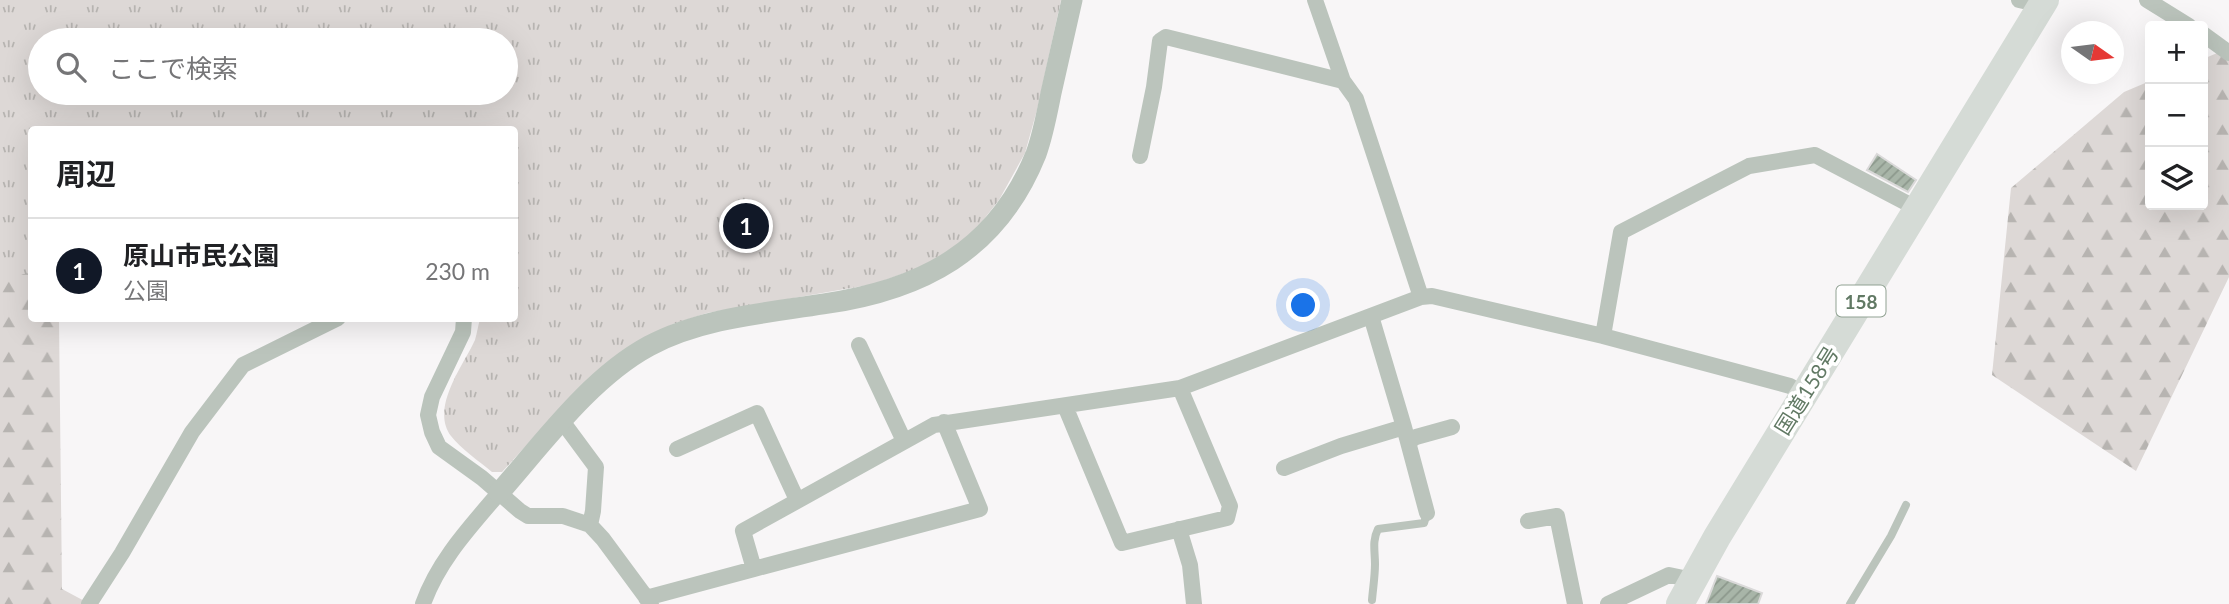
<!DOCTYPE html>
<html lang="ja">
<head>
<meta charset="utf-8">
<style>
  :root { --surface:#fff; --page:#f6f6f6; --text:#202124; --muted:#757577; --line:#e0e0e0; --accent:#111827 }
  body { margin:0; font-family:Lato,"Noto Sans JP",sans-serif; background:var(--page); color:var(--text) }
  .controls { position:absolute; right:21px; top:21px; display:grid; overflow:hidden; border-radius:7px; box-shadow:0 7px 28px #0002 }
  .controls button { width:63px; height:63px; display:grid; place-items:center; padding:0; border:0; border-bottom:2px solid var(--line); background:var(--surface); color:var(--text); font:35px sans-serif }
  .compass { position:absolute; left:2061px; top:21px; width:63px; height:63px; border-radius:50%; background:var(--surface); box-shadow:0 7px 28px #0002; rotate:104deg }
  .you { position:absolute; left:1304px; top:306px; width:24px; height:24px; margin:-18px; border:5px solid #fff; border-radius:50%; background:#1a73e8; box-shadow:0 0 0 10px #1a73e833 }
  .badge { display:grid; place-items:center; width:46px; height:46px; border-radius:50%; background:var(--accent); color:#fff; font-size:23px; font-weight:700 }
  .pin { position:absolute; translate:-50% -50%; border:4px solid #fff; box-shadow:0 2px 7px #0006 }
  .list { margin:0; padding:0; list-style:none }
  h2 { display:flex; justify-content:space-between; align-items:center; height:91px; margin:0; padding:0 28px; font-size:30px }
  h2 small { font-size:23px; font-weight:400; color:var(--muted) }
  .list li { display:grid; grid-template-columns:46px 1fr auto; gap:21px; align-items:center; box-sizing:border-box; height:105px; padding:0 28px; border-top:2px solid var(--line) }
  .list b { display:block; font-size:26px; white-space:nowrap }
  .list p { margin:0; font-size:23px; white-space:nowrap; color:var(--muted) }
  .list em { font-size:23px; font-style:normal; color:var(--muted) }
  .icon { flex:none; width:38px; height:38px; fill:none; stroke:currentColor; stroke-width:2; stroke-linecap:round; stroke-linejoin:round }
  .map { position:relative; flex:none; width:2229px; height:604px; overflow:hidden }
  .search { position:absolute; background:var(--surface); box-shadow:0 7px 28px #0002; left:28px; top:28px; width:490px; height:77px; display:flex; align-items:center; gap:18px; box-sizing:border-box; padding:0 24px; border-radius:38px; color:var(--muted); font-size:26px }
  .panel { position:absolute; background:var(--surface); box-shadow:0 7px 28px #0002; left:28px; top:126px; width:490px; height:196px; border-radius:7px }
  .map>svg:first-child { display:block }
  .forest { fill:url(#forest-firs) }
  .park { fill:url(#park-tufts); fill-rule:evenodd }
  .building { fill:url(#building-hatch); stroke:#dad9d9; stroke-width:2 }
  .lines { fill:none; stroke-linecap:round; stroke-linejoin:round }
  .service { stroke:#bbc4bc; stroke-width:8 }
  .minor { stroke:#bbc4bc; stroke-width:16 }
  .tertiary { stroke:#bbc4bc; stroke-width:21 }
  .trunk { stroke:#d5dbd6; stroke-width:28 }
  .labels { text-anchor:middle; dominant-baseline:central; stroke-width:7; stroke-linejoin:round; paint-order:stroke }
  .shield { fill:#fff; stroke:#90a192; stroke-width:2 }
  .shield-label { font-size:19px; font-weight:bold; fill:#617964 }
  .street-label { font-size:21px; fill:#617964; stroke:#fff }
</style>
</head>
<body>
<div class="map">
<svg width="2229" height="604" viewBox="0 0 2229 604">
  <defs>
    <pattern id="forest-firs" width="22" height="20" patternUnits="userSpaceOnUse" patternTransform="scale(1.75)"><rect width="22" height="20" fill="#ddd8d6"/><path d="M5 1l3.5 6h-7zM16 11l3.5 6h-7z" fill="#b7b4b1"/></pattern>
    <pattern id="park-tufts" width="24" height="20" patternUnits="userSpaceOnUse" patternTransform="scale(1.75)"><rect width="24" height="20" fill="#ddd8d6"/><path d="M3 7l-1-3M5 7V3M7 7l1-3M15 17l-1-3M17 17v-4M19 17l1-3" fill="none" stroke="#b7b4b1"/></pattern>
    <pattern id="building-hatch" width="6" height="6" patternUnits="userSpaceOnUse" patternTransform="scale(1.75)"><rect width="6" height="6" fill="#a8b5a8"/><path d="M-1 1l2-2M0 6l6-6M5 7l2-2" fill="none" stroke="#8c988c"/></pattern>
  </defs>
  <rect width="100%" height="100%" fill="#f8f6f7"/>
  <path class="forest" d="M 2229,48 L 2229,277 L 2136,471 L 1992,375 L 2011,188 L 2124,92 L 2150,81 L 2150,205 L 2203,205 L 2203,59 Z
    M 0,191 L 31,191 L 32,318 L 59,319 L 62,589 L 90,604 L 0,604 Z"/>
  <path class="park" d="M 0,0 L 1061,0 L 1037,110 L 1025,153 L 999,200 L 969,238 L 924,266 L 874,284 L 707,313 L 673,324 L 633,345 L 560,408 L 502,472 L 492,472 C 480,462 460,448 451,436 C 430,408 463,366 475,340 C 477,333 478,326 480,319 L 514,318 L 514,130 L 32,130 L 31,273 L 0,277 ZM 40,40 L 506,40 L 506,93 L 40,93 Z"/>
  <path class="building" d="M 1877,154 L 1916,180 L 1908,192 L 1867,170 Z
    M 1717,576 L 1762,593 L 1758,604 L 1706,604 Z"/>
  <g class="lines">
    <path class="service" d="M 1372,600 C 1373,588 1375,576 1375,564 C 1375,551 1372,541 1378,529 L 1424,523 L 1427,513
      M 1850,604 L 1891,536 L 1906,505"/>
    <path class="minor" d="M 1315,0 L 1343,81 L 1356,99 L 1421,297
      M 2019,0 L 2042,5
      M 2147,0 L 2189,26
      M 2203,34 L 2229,53
      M 1140,156 L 1154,87 L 1160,41 L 1166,37 L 1343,81
      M 1371,316 L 1404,427 L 1427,513
      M 464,318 L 463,332 L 432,397 L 428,415 L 432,432 L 439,447 L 482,478 L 520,511 L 528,516 L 563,516 L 590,525 L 603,539 L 651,604
      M 1603,336 L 1621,232 L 1749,166 L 1815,155 L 1918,209
      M 859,345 L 904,441
      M 1065,406 L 1122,543 L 1227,518 L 1230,506 L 1180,388
      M 562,421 L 596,467 L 593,511 L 590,525
      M 1408,442 L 1416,437 L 1452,427
      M 677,449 L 757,413 L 797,500
      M 1284,468 L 1341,446 L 1404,427
      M 1528,521 L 1557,516 L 1575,604
      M 1179,529 L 1190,565 L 1194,604
      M 754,569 L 980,509 L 944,422
      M 646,598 L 754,569 L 743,531 L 934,425 L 1180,388 L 1421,297 L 1432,296 L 1603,336 L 1790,386 L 1803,394
      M 89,604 L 122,553 L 192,432 L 243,365 L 338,318
      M 423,604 C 438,561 470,527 499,493
      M 1608,604 L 1669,575 L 1693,580"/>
    <path class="tertiary" d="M 499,493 C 543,443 590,378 649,346 C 701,318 766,313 823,304 C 922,290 997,251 1036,154 C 1043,135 1047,113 1051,93 C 1058,62 1065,31 1072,0"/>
    <path class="trunk" d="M 1680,604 L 1717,537 L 2045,0"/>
  </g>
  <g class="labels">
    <rect class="shield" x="1836.5" y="285.5" width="49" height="31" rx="5"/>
    <g class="shield-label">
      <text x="1861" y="301">158</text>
    </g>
    <g class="street-label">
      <text transform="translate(1806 390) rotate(-58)">国道158号</text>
    </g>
  </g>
</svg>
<div class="controls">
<button>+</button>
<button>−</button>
<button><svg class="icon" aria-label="layers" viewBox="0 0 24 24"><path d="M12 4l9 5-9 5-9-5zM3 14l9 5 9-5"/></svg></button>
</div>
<svg class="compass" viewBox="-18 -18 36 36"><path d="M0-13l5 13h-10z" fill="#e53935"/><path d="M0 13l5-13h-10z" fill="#757577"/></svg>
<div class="you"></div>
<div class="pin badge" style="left:746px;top:226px">1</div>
<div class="search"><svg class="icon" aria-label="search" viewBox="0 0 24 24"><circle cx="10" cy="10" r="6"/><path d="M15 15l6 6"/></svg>ここで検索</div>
<section class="panel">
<h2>周辺<small></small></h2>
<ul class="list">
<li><span class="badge">1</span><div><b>原山市民公園</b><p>公園</p></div><em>230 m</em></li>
</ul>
</section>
</div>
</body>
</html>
